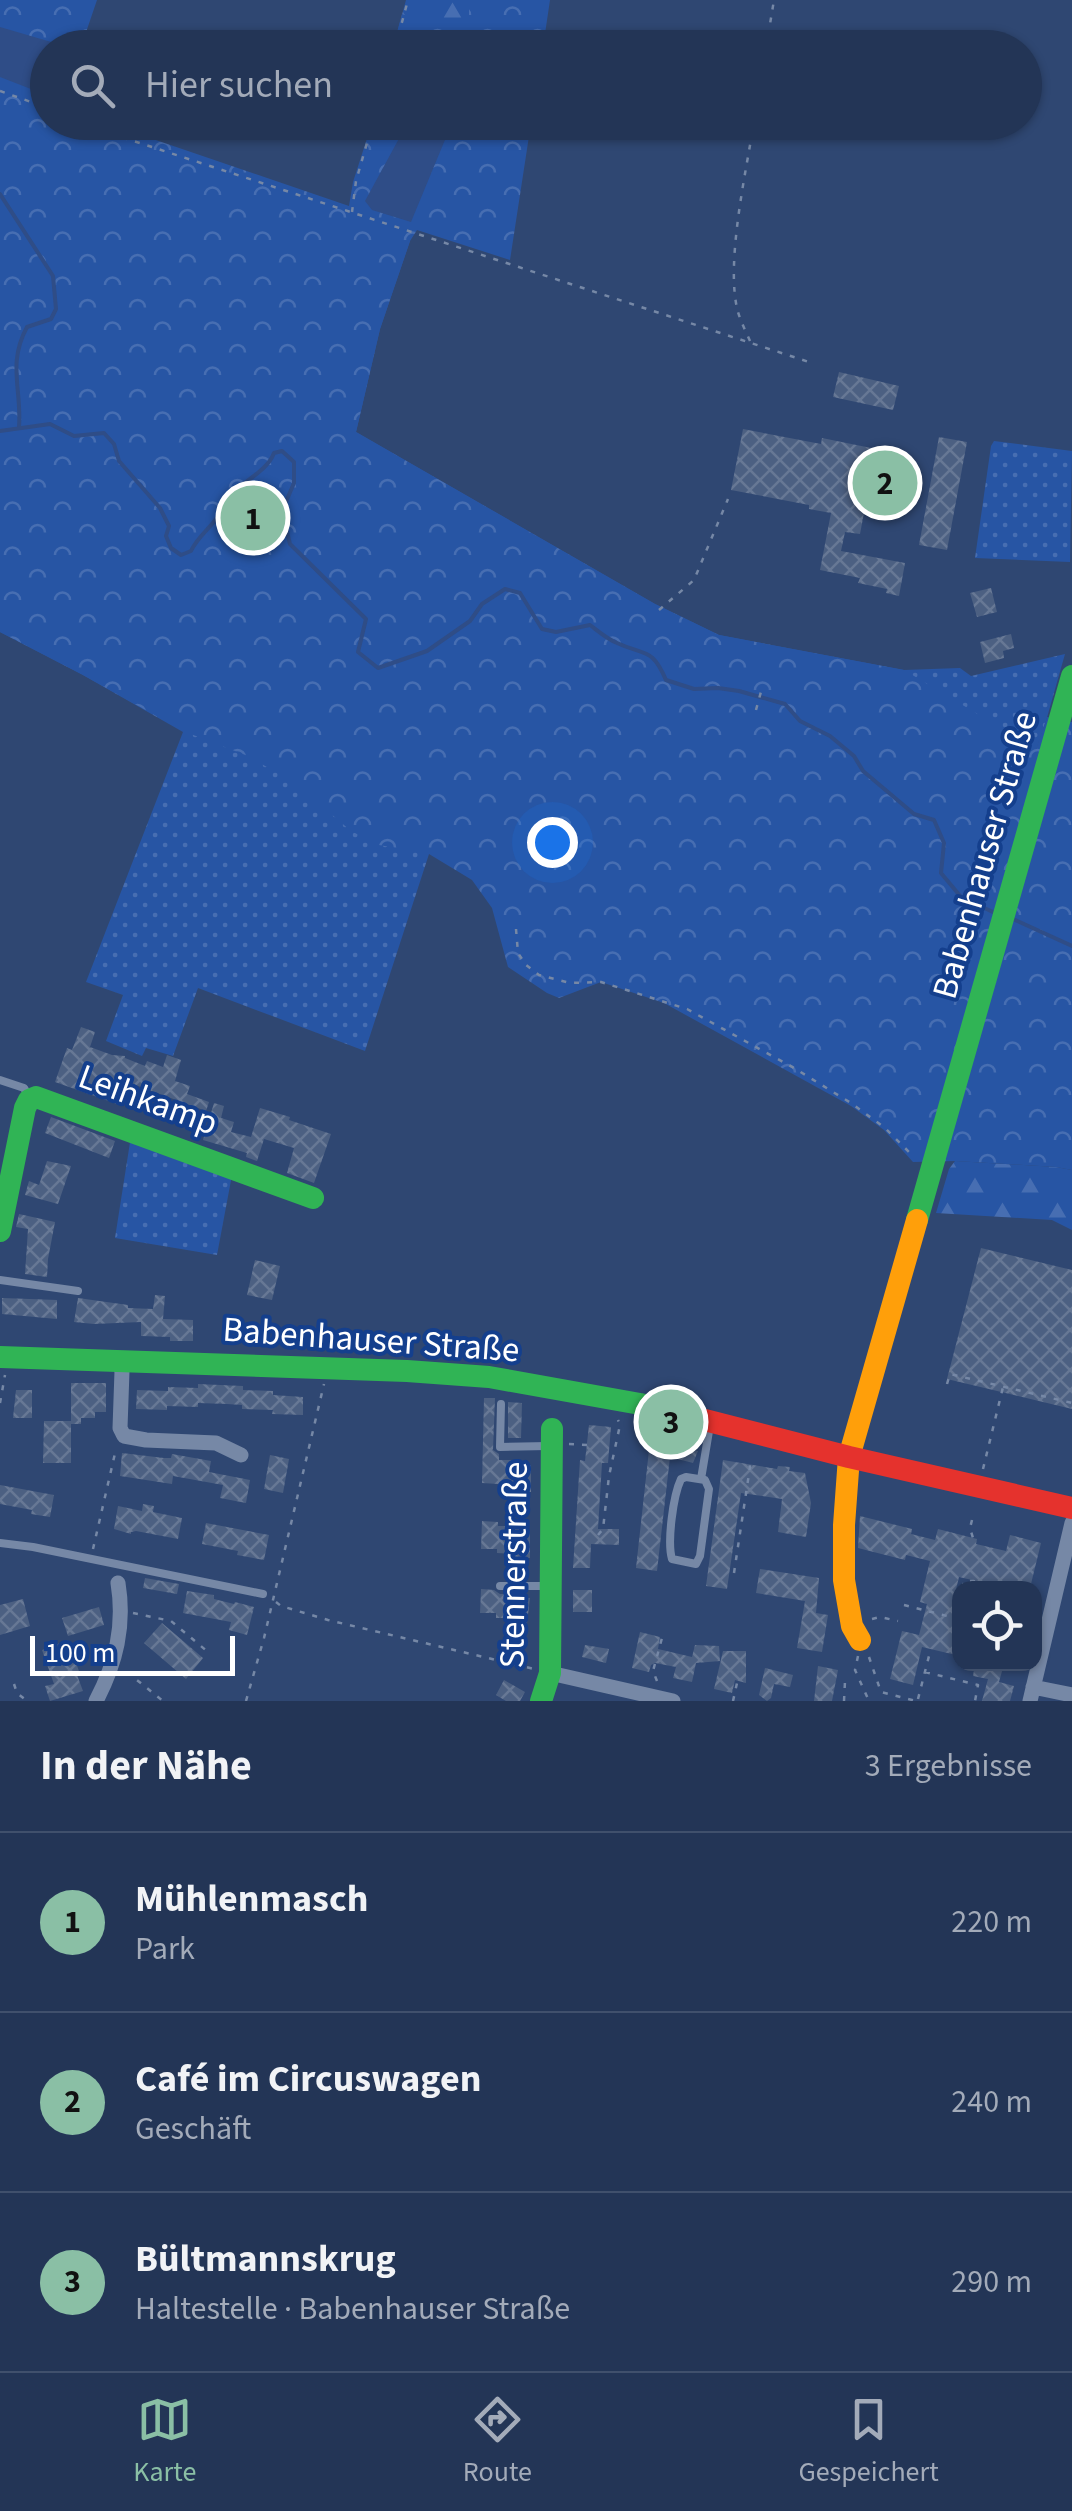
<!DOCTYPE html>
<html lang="de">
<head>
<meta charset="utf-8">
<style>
  :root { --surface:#233556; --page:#2f4060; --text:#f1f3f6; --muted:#a3abb9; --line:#40506c; --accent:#8abfa5 }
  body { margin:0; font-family:"Source Sans 3",sans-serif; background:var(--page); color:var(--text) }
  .controls { position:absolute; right:30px; bottom:30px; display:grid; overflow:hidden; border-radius:20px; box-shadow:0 2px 8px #0004 }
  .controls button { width:90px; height:90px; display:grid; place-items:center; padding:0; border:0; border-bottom:2px solid var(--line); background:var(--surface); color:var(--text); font:50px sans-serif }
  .scale { position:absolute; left:30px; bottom:25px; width:205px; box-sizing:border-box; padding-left:10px; border:5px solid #fff; border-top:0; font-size:28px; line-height:35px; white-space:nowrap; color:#fff; -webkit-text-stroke:8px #143f8d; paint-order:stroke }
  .you { position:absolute; left:552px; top:842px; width:35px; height:35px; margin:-25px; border:8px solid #fff; border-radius:50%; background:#1a73e8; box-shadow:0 0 0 15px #1a73e833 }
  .badge { display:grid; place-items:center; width:65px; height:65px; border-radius:50%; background:var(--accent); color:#111; font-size:32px; font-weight:700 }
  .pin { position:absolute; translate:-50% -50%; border:5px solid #fff; box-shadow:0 2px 10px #0006 }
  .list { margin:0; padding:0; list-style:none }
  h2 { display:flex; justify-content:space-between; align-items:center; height:130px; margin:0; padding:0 40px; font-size:42px }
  h2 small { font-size:32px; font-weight:400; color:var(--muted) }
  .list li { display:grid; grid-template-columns:65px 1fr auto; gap:30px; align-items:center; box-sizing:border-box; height:180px; padding:0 40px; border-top:2px solid var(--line) }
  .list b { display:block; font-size:38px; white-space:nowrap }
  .list p { margin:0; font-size:32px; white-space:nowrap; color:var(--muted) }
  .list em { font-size:32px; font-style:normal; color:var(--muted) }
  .icon { flex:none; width:55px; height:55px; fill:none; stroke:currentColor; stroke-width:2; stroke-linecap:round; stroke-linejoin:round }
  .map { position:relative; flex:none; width:1072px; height:1701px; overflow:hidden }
  .search { position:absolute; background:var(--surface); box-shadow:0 2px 8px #0004; left:30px; right:30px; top:30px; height:110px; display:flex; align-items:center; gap:25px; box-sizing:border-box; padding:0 35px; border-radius:55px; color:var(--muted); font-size:38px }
  .sheet { height:670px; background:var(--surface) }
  nav { display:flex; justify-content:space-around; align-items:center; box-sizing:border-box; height:140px; border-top:2px solid var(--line); background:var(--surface); font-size:28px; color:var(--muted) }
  nav a { display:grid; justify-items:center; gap:5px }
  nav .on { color:var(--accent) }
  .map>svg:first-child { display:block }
  .grass { fill:url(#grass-dots) }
  .forest { fill:url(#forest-firs) }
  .park { fill:url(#park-crowns) }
  .water { fill:#2f4d87 }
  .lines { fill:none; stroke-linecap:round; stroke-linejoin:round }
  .stream { stroke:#2f4d87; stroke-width:4 }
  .building { fill:url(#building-cross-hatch) }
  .path { stroke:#7688a6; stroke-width:2.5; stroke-dasharray:5 8; stroke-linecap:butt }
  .lane { stroke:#7688a6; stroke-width:8 }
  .street { stroke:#7688a6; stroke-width:15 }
  .fast { stroke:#30b455; stroke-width:22 }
  .slow { stroke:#ff9f0a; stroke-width:22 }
  .jam { stroke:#e5322d; stroke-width:22 }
  .labels { text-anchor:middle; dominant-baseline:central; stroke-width:8; stroke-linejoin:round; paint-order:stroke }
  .street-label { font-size:35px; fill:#fff; stroke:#143f8d }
</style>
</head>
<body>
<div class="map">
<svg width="1072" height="1701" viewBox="0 0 1072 1701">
  <defs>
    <pattern id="grass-dots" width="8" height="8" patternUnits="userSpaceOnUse" patternTransform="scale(2.5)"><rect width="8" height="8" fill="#2755a4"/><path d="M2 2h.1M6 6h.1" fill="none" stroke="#476eb2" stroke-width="1.8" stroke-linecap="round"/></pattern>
    <pattern id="forest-firs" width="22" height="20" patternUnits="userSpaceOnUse" patternTransform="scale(2.5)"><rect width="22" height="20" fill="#2755a4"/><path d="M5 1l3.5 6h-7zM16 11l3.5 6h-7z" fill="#476eb2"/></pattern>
    <pattern id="park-crowns" width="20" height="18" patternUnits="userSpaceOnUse" patternTransform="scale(2.5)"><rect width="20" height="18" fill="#2755a4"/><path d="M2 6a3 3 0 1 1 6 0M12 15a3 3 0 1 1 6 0" fill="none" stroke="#476eb2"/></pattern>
    <pattern id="building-cross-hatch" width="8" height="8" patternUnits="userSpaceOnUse" patternTransform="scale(2.5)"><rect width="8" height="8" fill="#4c6082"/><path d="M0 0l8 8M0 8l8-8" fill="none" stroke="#677895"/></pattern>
  </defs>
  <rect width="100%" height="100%" fill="#2f4772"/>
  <path class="grass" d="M 0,211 L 410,241 L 380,329 L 356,432 L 655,604 L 719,635 L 904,670 L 960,668 L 971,676 L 1065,654 L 1046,721 L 1020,797 L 468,750 L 429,854 L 365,1051 L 198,988 L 173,1056 L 146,1048 L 142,1056 L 106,1041 L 123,995 L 86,982 L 183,732 L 83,675 L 0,632 Z
    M 994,441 L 1072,451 L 1070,562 L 975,558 L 991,446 Z
    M 131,1136 L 232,1175 L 217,1255 L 115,1238 Z"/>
  <path class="forest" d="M 406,0 L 469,0 L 470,39 L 393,48 Z
    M 955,1161 L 1056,1167 L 1072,1170 L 1072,1230 L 1052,1220 L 936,1213 L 949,1169 Z"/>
  <path class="park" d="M 0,0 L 97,0 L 81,47 L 48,48 L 48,122 L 106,123 L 349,206 L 353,182 L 372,123 L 531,123 L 510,260 L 417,230 L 410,241 L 380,329 L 356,432 L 655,604 L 719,635 L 904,670 L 1036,749 L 1047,717 L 1072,722 L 1072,1170 L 1056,1167 L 955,1161 L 913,1162 L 884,1130 L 851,1106 L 664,1003 L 601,982 L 559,998 L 547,993 L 508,967 L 492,908 L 472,880 L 429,854 L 379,845 L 351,831 L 296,784 L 248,756 L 183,731 L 83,675 L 0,632 Z
    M 469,0 L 550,0 L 543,47 L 393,47 L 402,14 L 469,39 Z"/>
  <path class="water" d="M 0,27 L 58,44 L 56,47 L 48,48 L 47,67 L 36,91 L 0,77 Z
    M 405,123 L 469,123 L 447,135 L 411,222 L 372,210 L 365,201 L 402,133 Z"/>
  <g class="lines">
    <path class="stream" d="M 0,194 L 53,276 L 56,309 L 51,319 L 27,327 C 7,364 22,389 19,428
      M 0,431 L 50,424 L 74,436 L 104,433 L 114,444 L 119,461 L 160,508 L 169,526 L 166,536 L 171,548 L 181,555 L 191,551 C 197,538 207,531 216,519 C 221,513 222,504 227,498 C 241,482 267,472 274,453 L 282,451 L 294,462 L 294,483 L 285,504 L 284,520 L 290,544 L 366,619 L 358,652 L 378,668 L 427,651 L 470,621 L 482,604 L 505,589 L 520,593 L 542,629 L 556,632 L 590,625 C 598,631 607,639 617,643 C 645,656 652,647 666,680 L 694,689 L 718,688 L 739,691 L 785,704 L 800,721 L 830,736 L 854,756 L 863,771 L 914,814 L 934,820 L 944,843 L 941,873 L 961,897 L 995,913
      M 1013,919 L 1072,946"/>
  </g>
  <path class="building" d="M 839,372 L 899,386 L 893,410 L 833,397 Z
    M 743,429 L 821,444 L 822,438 L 876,449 L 860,534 L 845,532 L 841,551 L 905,563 L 899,596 L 886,593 L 887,589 L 858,583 L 860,578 L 820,570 L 831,513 L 809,509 L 809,505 L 731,490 Z
    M 939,437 L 967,442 L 947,550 L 919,545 Z
    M 991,588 L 997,612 L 977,617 L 970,593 Z
    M 1011,634 L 1014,648 L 1003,651 L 1004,658 L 985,663 L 980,642 Z
    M 81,1027 L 95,1032 L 90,1047 L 112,1055 L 125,1056 L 125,1058 L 145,1066 L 147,1061 L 163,1067 L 167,1055 L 181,1060 L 175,1081 L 190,1086 L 187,1094 L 209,1102 L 206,1111 L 130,1083 L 127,1092 L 123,1090 L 117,1104 L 55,1082 L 67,1048 L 72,1050 Z
    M 214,1103 L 224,1106 L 221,1118 L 234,1122 L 231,1132 L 251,1137 L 260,1108 L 290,1117 L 289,1120 L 331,1134 L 314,1183 L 287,1173 L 294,1148 L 264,1139 L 257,1161 L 246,1157 L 247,1153 L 203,1140 Z
    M 51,1117 L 115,1141 L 109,1158 L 45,1133 Z
    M 47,1161 L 71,1166 L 58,1204 L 25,1195 L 29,1181 L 39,1185 Z
    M 19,1214 L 55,1222 L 48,1259 L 47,1277 L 25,1274 L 28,1229 L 16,1227 Z
    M 981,1248 L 1072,1270 L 1072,1409 L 947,1379 Z
    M 255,1260 L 280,1266 L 272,1300 L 247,1295 Z
    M 155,1295 L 165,1296 L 163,1319 L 193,1320 L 193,1341 L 170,1341 L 170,1337 L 141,1336 L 141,1322 L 94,1324 L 74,1322 L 78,1298 L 128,1305 L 128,1308 L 153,1309 Z
    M 2,1298 L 57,1300 L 57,1319 L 2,1314 Z
    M 71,1383 L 106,1383 L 106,1412 L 95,1412 L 95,1418 L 81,1418 L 81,1424 L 71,1424 L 71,1463 L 43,1463 L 44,1421 L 71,1421 Z
    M 198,1384 L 243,1386 L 243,1390 L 273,1391 L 273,1395 L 303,1397 L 303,1415 L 272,1414 L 273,1410 L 242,1409 L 242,1405 L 227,1404 L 198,1403 L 198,1407 L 167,1406 L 167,1410 L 136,1409 L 137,1390 L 168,1391 L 168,1387 L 198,1388 Z
    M 16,1390 L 32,1390 L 32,1418 L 13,1418 Z
    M 484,1398 L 495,1398 L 493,1450 L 499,1454 L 499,1460 L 520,1460 L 520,1464 L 531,1465 L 531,1492 L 514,1492 L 514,1488 L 498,1487 L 498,1484 L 482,1483 Z
    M 508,1402 L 522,1403 L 521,1438 L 508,1438 Z
    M 589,1425 L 611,1427 L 608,1463 L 602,1463 L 598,1529 L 619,1529 L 619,1545 L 591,1544 L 590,1568 L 573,1568 L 580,1460 L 585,1461 Z
    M 650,1441 L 698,1451 L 693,1463 L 670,1457 L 657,1571 L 636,1568 Z
    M 122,1453 L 164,1458 L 171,1458 L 172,1454 L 211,1461 L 209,1472 L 250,1480 L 246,1503 L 220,1498 L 223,1485 L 173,1476 L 172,1484 L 120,1476 Z
    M 270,1455 L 289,1459 L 283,1493 L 264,1489 Z
    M 723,1460 L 777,1469 L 778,1466 L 790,1467 L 789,1471 L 805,1473 L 811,1503 L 806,1537 L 778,1532 L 782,1499 L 741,1493 L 727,1589 L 706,1586 Z
    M 0,1485 L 54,1495 L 50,1517 L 31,1514 L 32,1510 L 0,1504 Z
    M 143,1504 L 154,1506 L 153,1512 L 182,1518 L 178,1539 L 136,1531 L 131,1532 L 131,1534 L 114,1529 L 118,1506 L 142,1511 Z
    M 860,1516 L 912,1529 L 911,1534 L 935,1540 L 938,1529 L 977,1539 L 976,1544 L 1006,1551 L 1010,1535 L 1041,1543 L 1030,1588 L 988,1588 L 989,1584 L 959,1577 L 953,1602 L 960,1602 L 960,1656 L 922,1647 L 913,1685 L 890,1679 L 902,1631 L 919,1635 L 927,1604 L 920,1602 L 930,1561 L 906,1555 L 905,1560 L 858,1548 Z
    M 482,1521 L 498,1522 L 498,1526 L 519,1526 L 519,1531 L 530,1531 L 530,1558 L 513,1558 L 513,1554 L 497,1553 L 497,1549 L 481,1549 Z
    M 206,1523 L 269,1535 L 264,1560 L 237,1555 L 238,1551 L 202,1544 Z
    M 760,1569 L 819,1578 L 816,1613 L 828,1615 L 822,1652 L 797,1648 L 805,1601 L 756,1593 Z
    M 145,1578 L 179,1584 L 177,1594 L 143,1588 Z
    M 481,1589 L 494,1590 L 500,1594 L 519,1594 L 519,1597 L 530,1598 L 527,1623 L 512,1623 L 513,1618 L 496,1618 L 496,1613 L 480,1613 Z
    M 573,1590 L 592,1590 L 592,1612 L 573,1612 Z
    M 187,1591 L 214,1595 L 214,1599 L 234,1604 L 235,1602 L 254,1607 L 247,1635 L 229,1630 L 231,1622 L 183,1613 Z
    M 23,1599 L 30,1626 L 0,1635 L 0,1605 Z
    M 99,1607 L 104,1625 L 68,1636 L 62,1618 Z
    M 162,1623 L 203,1658 L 186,1679 L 144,1643 Z
    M 640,1632 L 660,1637 L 658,1649 L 692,1657 L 695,1645 L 719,1646 L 720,1661 L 696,1663 L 692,1682 L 673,1678 L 676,1667 L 655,1663 L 651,1665 L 649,1672 L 632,1668 Z
    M 68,1640 L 80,1674 L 77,1675 L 83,1691 L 50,1701 L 45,1686 L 54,1684 L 42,1650 Z
    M 585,1645 L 609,1649 L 606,1663 L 582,1657 Z
    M 723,1651 L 746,1651 L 746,1683 L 735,1680 L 732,1693 L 714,1689 Z
    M 975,1664 L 1004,1664 L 999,1682 L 1014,1686 L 1010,1701 L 982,1701 L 988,1679 L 973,1676 Z
    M 818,1666 L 838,1670 L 832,1701 L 814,1701 Z
    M 765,1668 L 793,1675 L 790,1687 L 774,1684 L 771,1698 L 767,1701 L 759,1695 Z
    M 504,1680 L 525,1692 L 520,1701 L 506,1701 L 496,1695 Z"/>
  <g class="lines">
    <path class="path" d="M 395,48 L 408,0
      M 766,48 L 774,0
      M 0,91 L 48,108
      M 87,122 L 103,131 L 809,362
      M 352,212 L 356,181 L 373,122
      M 750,341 C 746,332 741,322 738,312 C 725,265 746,172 754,122
      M 659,610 L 694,580 L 728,499
      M 756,710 L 762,688
      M 516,929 L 518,953 L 526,965 L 539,975 L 570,983 L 601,982 L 687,1009 L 794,1068 L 851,1103 L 885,1128 L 913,1156
      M 947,1384 L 950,1374 L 1072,1403
      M 0,1403 L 5,1375
      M 569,1444 L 587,1445
      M 983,1469 L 1004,1383
      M 972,1520 L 970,1528 L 973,1538
      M 598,1535 L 603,1529 L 609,1476 L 620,1425 L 618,1420
      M 93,1549 L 116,1449
      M 734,1573 L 750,1467 L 747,1459
      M 963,1588 L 964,1581 L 974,1581 L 984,1586 L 984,1588
      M 276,1602 L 281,1606 L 328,1620 L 534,1669
      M 904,1605 L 955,1618 L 960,1601
      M 133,1613 L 171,1621 L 208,1652
      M 872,1619 L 880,1617 L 898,1621
      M 858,1656 L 855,1670 L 869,1701
      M 869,1657 L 881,1692 L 916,1701
      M 127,1672 L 163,1701
      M 925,1672 L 978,1685 L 975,1701
      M 657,1681 L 653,1671 L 662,1638
      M 14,1684 L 17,1693 L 27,1701
      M 918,1699 L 930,1652
      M 246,1701 L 264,1638 L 324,1384
      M 733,1701 L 737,1683
      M 844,1701 L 845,1681"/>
    <path class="lane" d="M 0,1080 L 24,1088 L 29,1097
      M 0,1280 L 78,1291
      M 501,1404 L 500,1447 L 548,1446
      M 686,1477 L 705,1480 L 709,1489 L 700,1556 L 696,1564 L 672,1559 C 667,1542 673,1496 681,1479 Z
      M 701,1479 L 710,1425
      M 0,1543 L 33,1547 L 263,1594
      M 500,1586 L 545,1586"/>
    <path class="street" d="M 118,1362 L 122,1371 L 120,1428 L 124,1436 L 146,1440 L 216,1443 L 241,1455
      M 550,1673 L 673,1701
      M 1033,1687 L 1072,1695
      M 96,1701 C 116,1663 125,1626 118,1583
      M 1030,1701 L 1072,1523"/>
    <path class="fast" d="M 917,1220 L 1072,676
      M 0,1231 L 25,1108 L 29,1100 L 36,1097 L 313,1198
      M 0,1357 L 407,1371 L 489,1377 L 640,1404 L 693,1417
      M 541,1701 L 550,1673 L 552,1429"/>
    <path class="slow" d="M 860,1640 L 852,1626 L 844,1580 L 844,1525 L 849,1457 L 917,1220"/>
    <path class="jam" d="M 693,1417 L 849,1457 L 1072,1508"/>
  </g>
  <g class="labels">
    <g class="street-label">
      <text transform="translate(985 855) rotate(-74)">Babenhauser Straße</text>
      <text transform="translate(148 1100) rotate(20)">Leihkamp</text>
      <text transform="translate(371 1340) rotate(4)">Babenhauser Straße</text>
      <text transform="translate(514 1565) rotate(-89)">Stennerstraße</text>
    </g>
  </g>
</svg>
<div class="controls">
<button><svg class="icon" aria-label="locate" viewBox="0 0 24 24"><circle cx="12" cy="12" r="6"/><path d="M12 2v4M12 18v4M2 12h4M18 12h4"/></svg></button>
</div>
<div class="scale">100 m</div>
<div class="you"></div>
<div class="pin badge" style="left:253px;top:518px">1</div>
<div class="pin badge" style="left:885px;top:483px">2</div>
<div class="pin badge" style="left:671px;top:1422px">3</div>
<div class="search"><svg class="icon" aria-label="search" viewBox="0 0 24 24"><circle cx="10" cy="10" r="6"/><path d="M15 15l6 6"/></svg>Hier suchen</div>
</div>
<section class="sheet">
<h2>In der Nähe<small>3 Ergebnisse</small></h2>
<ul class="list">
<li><span class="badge">1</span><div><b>Mühlenmasch</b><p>Park</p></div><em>220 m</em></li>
<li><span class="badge">2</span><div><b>Café im Circuswagen</b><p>Geschäft</p></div><em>240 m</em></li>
<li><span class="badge">3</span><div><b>Bültmannskrug</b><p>Haltestelle · Babenhauser Straße</p></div><em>290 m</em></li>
</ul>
</section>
<nav>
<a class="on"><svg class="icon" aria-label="map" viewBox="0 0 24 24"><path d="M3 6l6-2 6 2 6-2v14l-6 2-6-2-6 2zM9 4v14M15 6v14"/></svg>Karte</a>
<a><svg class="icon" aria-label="directions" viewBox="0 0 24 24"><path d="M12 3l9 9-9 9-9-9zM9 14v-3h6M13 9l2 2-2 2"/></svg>Route</a>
<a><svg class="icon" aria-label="saved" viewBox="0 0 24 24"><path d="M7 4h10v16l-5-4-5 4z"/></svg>Gespeichert</a>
</nav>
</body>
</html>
